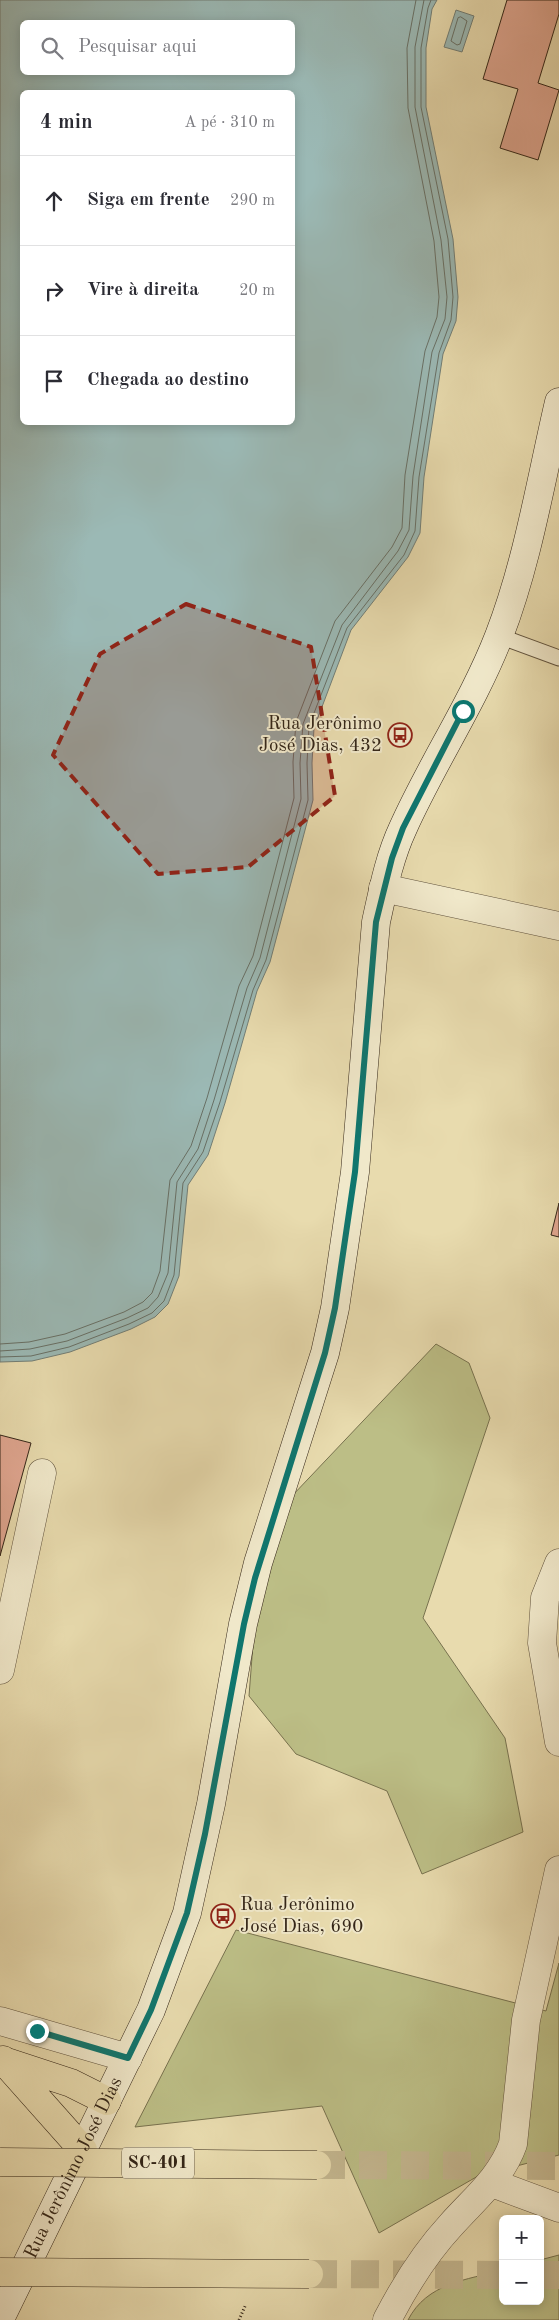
<!DOCTYPE html>
<html lang="pt">
<head>
<meta charset="utf-8">
<style>
  :root { --surface:#fff; --page:#f2f2f3; --text:#2b2b33; --muted:#7c7c81; --line:#e1e1e2 }
  body { margin:0; font-family:"Old Standard TT",serif; background:var(--page); color:var(--text) }
  .controls { position:absolute; right:15px; bottom:15px; display:grid; overflow:hidden; border-radius:8px; box-shadow:0 2px 12px #0003 }
  .controls button { width:45px; height:45px; display:grid; place-items:center; padding:0; border:0; border-bottom:1px solid var(--line); background:var(--surface); color:var(--text); font:25px sans-serif }
  .stop { position:absolute; width:15px; height:15px; margin:-11px; border:4px solid #0f766e; border-radius:50%; background:#fff }
  .stop.end { background:#0f766e; border-color:#fff; box-shadow:0 1px 5px #0008 }
  .list { margin:0; padding:0; list-style:none }
  h2 { display:flex; justify-content:space-between; align-items:center; height:65px; margin:0; padding:0 20px; font-size:21px }
  h2 small { font-size:16px; font-weight:400; color:var(--muted) }
  .list li { display:grid; grid-template-columns:32px 1fr auto; gap:15px; align-items:center; box-sizing:border-box; height:90px; padding:0 20px; border-top:1px solid var(--line) }
  .list b { display:block; font-size:19px; white-space:nowrap }
  .list em { font-size:16px; font-style:normal; color:var(--muted) }
  .icon { flex:none; width:28px; height:28px; fill:none; stroke:currentColor; stroke-width:2; stroke-linecap:round; stroke-linejoin:round }
  .map { position:relative; flex:none; width:559px; height:2320px; overflow:hidden }
  .search { position:absolute; background:var(--surface); box-shadow:0 2px 12px #0003; left:20px; top:20px; width:275px; height:55px; display:flex; align-items:center; gap:12px; box-sizing:border-box; padding:0 18px; border-radius:8px; color:var(--muted); font-size:19px }
  .panel { position:absolute; background:var(--surface); box-shadow:0 2px 12px #0003; left:20px; top:90px; width:275px; height:335px; border-radius:8px }
  .map>svg:first-child { display:block }
  .green { fill:#bcbe86; stroke:#78724f }
  .water { fill:#9bb9b5; stroke:#727e76; fill-rule:evenodd }
  .lines { fill:none; stroke-linecap:round; stroke-linejoin:round }
  .shore { stroke:#687066; stroke-width:1 }
  .building { fill:#dfa690; stroke:#342618 }
  .trunk-tunnel { stroke:#c4b790; stroke-width:28; stroke-dasharray:28 14; stroke-linecap:butt }
  .service-casing { stroke:#61533e; stroke-width:17 }
  .minor-casing { stroke:#61533e; stroke-width:29 }
  .secondary-casing { stroke:#342618; stroke-width:29 }
  .trunk-casing { stroke:#342618; stroke-width:29 }
  .path { stroke:#342618; stroke-width:3; stroke-dasharray:1 2.5; stroke-linecap:butt }
  .service { stroke:#f0e8ca; stroke-width:15 }
  .minor { stroke:#f0e8ca; stroke-width:28 }
  .secondary { stroke:#f0e8ca; stroke-width:28 }
  .trunk { stroke:#e8dbae; stroke-width:28 }
  .trunk-bridge-casing { stroke:#342618; stroke-width:29; stroke-linecap:butt }
  .trunk-bridge { stroke:#e8dbae; stroke-width:28 }
  .route { stroke:#0f766e; stroke-width:6 }
  .marked { fill:#8f2418; fill-opacity:0.2; stroke:#8f2418; stroke-width:4; stroke-dasharray:10 6; stroke-linejoin:round }
  .labels { text-anchor:middle; dominant-baseline:central; stroke-width:4; stroke-linejoin:round; paint-order:stroke }
  .shield { fill:#f0e8ca; stroke:#6c604d; stroke-width:1 }
  .shield-label { font-size:18px; font-weight:bold; fill:#342618 }
  .poi-label { font-size:19px; fill:#342618; stroke:#f0e8ca; text-anchor:end }
  .street-label { font-size:19px; fill:#342618; stroke:#f0e8ca }
</style>
</head>
<body>
<div class="map">
<svg width="559" height="2320" viewBox="0 0 559 2320">
  <rect width="100%" height="100%" fill="#e8dbae"/>
  <filter id="stains"><feTurbulence type="fractalNoise" baseFrequency=".004" numOctaves="4"/><feColorMatrix values="0 0 0 0 .2 0 0 0 0 .09 0 0 0 0 .02 0 0 0 .5 -.17"/></filter>
  <radialGradient id="worn" r=".72"><stop offset=".6" stop-color="#630" stop-opacity="0"/><stop offset="1" stop-color="#630" stop-opacity=".3"/></radialGradient>
  <path class="green" d="M 436,1344 L 469,1363 L 490,1418 L 423,1618 L 505,1738 L 523,1832 L 422,1874 L 387,1791 L 296,1754 L 249,1696 L 255,1618 L 291,1497 Z
    M 236,1930 L 546,2011 L 559,1963 L 559,2155 L 478,2176 L 379,2233 L 322,2106 L 135,2127 Z
    M 559,2255 L 559,2320 L 408,2320 C 427,2283 466,2280 503,2270 L 503,2301 L 540,2301 L 540,2260 Z"/>
  <path class="water" d="M 0,0 L 437,0 L 432,9 L 426,48 L 426,107 L 453,239 L 458,297 L 456,321 L 443,354 L 424,477 L 420,533 L 408,557 L 351,630 L 314,728 L 312,763 L 313,800 L 270,962 L 257,991 L 225,1103 L 208,1155 L 188,1185 L 179,1276 L 168,1304 L 155,1317 L 131,1329 L 70,1352 L 32,1361 L 0,1362 ZM 22,22 L 292,22 L 292,72 L 22,72 ZM 22,92 L 292,92 L 292,422 L 22,422 Z
    M 456,10 L 474,16 L 462,52 L 444,47 Z"/>
  <g class="lines">
    <path class="shore" d="M 461,17 L 467,21 L 460,44 L 457,45 L 451,41 L 458,18 Z
      M 0,1344 L 29,1342 L 65,1334 L 124,1312 L 143,1302 L 152,1293 L 160,1271 L 170,1180 L 191,1146 L 207,1098 L 239,986 L 253,956 L 294,798 L 293,762 L 296,722 L 335,621 L 392,547 L 402,528 L 405,475 L 425,351 L 437,317 L 439,297 L 434,241 L 408,108 L 407,48 L 416,0
      M 0,1351 L 30,1349 L 67,1341 L 127,1318 L 148,1308 L 158,1297 L 168,1273 L 177,1182 L 198,1149 L 214,1100 L 247,988 L 260,958 L 301,799 L 300,763 L 303,724 L 342,625 L 398,551 L 409,530 L 413,476 L 432,352 L 445,319 L 447,297 L 441,240 L 415,107 L 415,47 L 424,0
      M 0,1357 L 31,1356 L 69,1347 L 129,1324 L 152,1313 L 164,1301 L 174,1275 L 183,1183 L 203,1152 L 220,1102 L 253,990 L 266,960 L 308,800 L 307,763 L 309,726 L 347,628 L 404,555 L 415,531 L 419,477 L 439,353 L 451,320 L 453,297 L 448,239 L 421,107 L 421,48 L 428,8 L 431,0"/>
  </g>
  <path class="building" d="M 507,0 L 559,0 L 559,14 L 538,83 L 559,90 L 538,160 L 500,148 L 518,89 L 483,79 Z
    M 559,1203 L 559,1237 L 551,1235 Z
    M 0,1435 L 31,1443 L 0,1556 Z"/>
  <g class="lines">
    <path class="trunk-tunnel" d="M 317,2165 L 559,2166
      M 309,2274 L 503,2275
      M 540,2275 L 559,2275"/>
    <g class="service-casing">
      <path id="service" d="M 499,636 L 559,658"/>
    </g>
    <g class="minor-casing">
      <path id="minor" d="M 383,888 L 559,926
        M 559,1563 L 545,1598 L 542,1643 L 559,1742
        M 0,1670 L 42,1473
        M 0,2021 L 128,2058
        M 492,2183 L 559,2208
        M 387,2320 C 404,2287 425,2253 451,2225 C 474,2199 501,2178 513,2144 L 526,2020 L 559,1870"/>
    </g>
    <g class="secondary-casing">
      <g id="secondary">
        <path id="s1" d="M 0,2319 L 151,2010 L 187,1913 L 211,1804 L 243,1624 L 258,1563 L 325,1353 L 335,1308 L 355,1172 L 376,922 C 383,890 389,858 403,828 C 432,763 473,703 499,636 C 528,561 541,479 559,402"/>
      </g>
    </g>
    <g class="trunk-casing">
      <path id="trunk" d="M 3,2060 L 83,2150
        M 4,2061 L 71,2083 L 107,2101"/>
    </g>
    <path class="path" d="M 239,2320 L 246,2304"/>
    <use href="#service" class="service"/>
    <use href="#minor" class="minor"/>
    <use href="#secondary" class="secondary"/>
    <use href="#trunk" class="trunk"/>
    <g class="trunk-bridge-casing">
      <path id="trunk-bridge" d="M 0,2162 L 317,2165
        M 0,2272 L 309,2274"/>
    </g>
    <use href="#trunk-bridge" class="trunk-bridge"/>
  </g>
  <g class="lines">
    <path class="route" d="M 37,2031 L 128,2058 L 151,2010 L 187,1913 L 205,1834 L 244,1624 L 255,1578 L 325,1353 L 335,1308 L 355,1172 L 376,922 L 392,858 L 403,828 L 463,711"/>
  </g>
  <path class="marked" d="M 186,604 L 311,647 L 335,796 L 248,867 L 158,874 L 53,755 L 100,654 Z"/>
  <defs>
    <g id="bus-ring" transform="scale(1.25)"><circle r="9.5" fill="#f0e8ca" stroke="#8f2418" stroke-width="1.5"/><path d="M-5-6H5V4H4V6H2V4H-2V6H-4V4H-5ZM-3.5-4V0h7V-4ZM-3.5 1.2v1.5H-2V1.2ZM2 1.2v1.5H3.5V1.2Z" fill="#8f2418"/></g>
  </defs>
  <g fill-rule="evenodd">
    <use href="#bus-ring" x="400" y="735"/>
    <use href="#bus-ring" x="223" y="1916"/>
  </g>
  <g class="labels">
    <rect class="shield" x="122" y="2147.5" width="72" height="31" rx="4"/>
    <g class="shield-label">
      <text x="158" y="2163">SC-401</text>
    </g>
    <g class="poi-label">
      <text x="382" y="724">Rua Jerônimo<tspan x="382" dy="22">José Dias, 432</tspan></text>
      <text x="240" y="1905" text-anchor="start">Rua Jerônimo<tspan x="240" dy="22">José Dias, 690</tspan></text>
    </g>
    <g class="street-label">
      <text stroke="none"><textPath href="#s1" startOffset="168">Rua Jerônimo José Dias</textPath></text>
    </g>
  </g>
  <rect width="100%" height="100%" filter="url(#stains)"/>
  <rect width="100%" height="100%" fill="url(#worn)"/>
</svg>
<div class="controls">
<button>+</button>
<button>−</button>
</div>
<div class="stop" style="left:463px;top:711px"></div>
<div class="stop end" style="left:37px;top:2031px"></div>
<div class="search"><svg class="icon" aria-label="search" viewBox="0 0 24 24"><circle cx="10" cy="10" r="6"/><path d="M15 15l6 6"/></svg>Pesquisar aqui</div>
<section class="panel">
<h2>4 min<small>A pé · 310 m</small></h2>
<ul class="list">
<li><svg class="icon" aria-label="ahead" viewBox="0 0 24 24"><path d="M12 20V5M6 11l6-6 6 6"/></svg><div><b>Siga em frente</b></div><em>290 m</em></li>
<li><svg class="icon" aria-label="right" viewBox="0 0 24 24"><path d="M7 20v-9h11M14 6l5 5-5 5"/></svg><div><b>Vire à direita</b></div><em>20 m</em></li>
<li><svg class="icon" aria-label="arrive" viewBox="0 0 24 24"><path d="M6 21V4h12l-3 4 3 4H6"/></svg><div><b>Chegada ao destino</b></div></li>
</ul>
</section>
</div>
</body>
</html>
